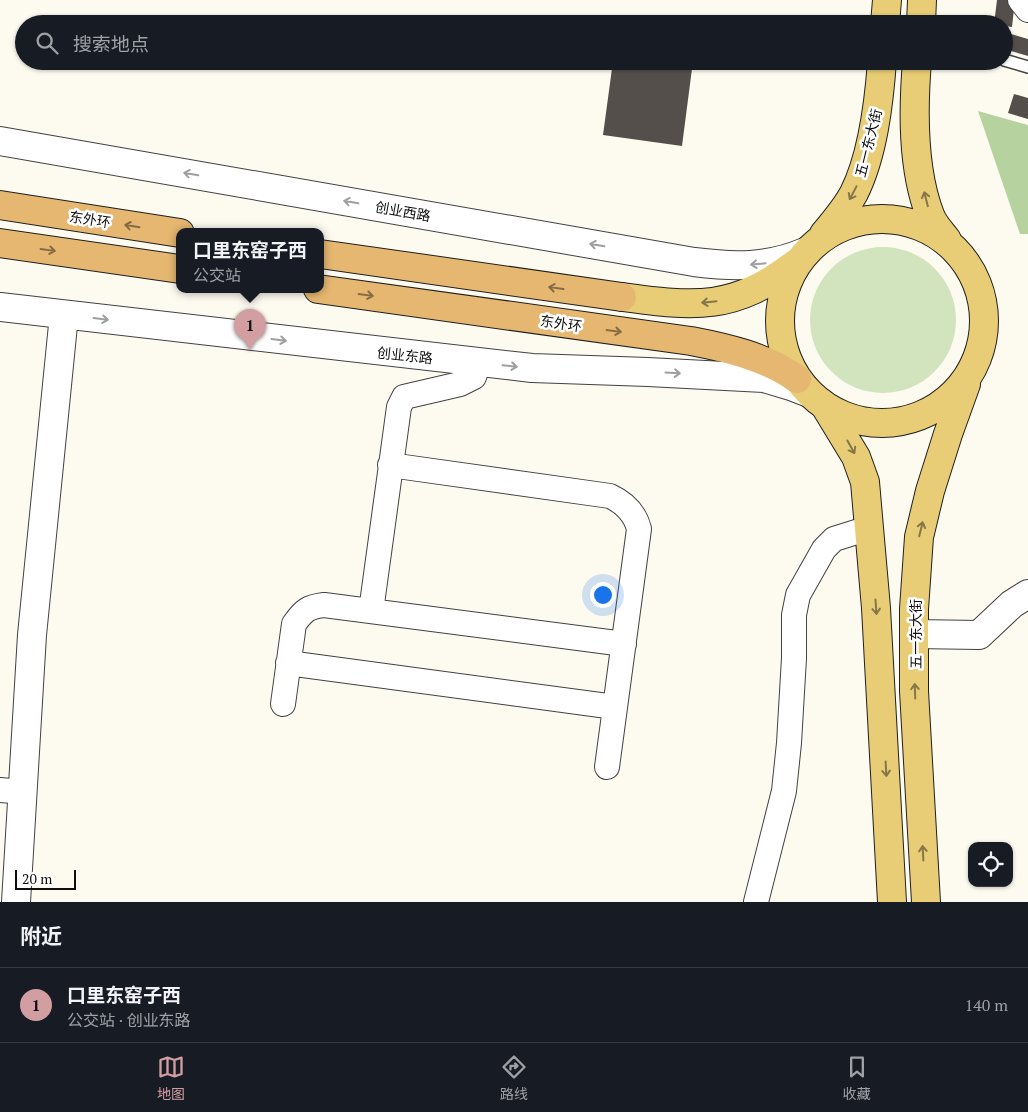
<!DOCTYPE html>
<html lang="zh">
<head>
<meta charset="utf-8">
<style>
  :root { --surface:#171b24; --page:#242831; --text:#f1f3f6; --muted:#9ea1a6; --line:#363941; --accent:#d29ea2 }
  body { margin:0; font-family:"PT Serif","Noto Sans SC",serif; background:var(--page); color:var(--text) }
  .controls { position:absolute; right:15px; bottom:15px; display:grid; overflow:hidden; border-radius:10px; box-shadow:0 1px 4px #0004 }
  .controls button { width:45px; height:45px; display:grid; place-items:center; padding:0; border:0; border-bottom:1px solid var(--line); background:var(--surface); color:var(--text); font:25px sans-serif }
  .scale { position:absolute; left:15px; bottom:12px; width:61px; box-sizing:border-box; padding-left:5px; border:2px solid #0e0e0e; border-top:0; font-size:14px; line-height:18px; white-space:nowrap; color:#0e0e0e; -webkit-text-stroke:4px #fff; paint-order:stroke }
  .you { position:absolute; left:602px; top:594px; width:18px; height:18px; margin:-12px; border:4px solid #fff; border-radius:50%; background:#1a73e8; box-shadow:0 0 0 8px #1a73e833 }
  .badge { display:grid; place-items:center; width:32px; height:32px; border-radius:50%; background:var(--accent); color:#111; font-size:16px; font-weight:700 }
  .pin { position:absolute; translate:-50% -41px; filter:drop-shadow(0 1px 2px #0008) }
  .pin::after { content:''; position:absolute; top:26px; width:18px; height:15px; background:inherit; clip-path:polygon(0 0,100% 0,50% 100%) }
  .popup { position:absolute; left:176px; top:228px; width:148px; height:65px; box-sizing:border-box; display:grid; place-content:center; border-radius:10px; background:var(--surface); filter:drop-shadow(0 1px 4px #0005); font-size:16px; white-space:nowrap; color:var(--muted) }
  .popup b { font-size:19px; color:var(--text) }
  .popup::after { content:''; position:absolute; left:50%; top:100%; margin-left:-10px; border:10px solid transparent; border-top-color:var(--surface) }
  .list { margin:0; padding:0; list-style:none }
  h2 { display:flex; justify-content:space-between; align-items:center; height:65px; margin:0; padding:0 20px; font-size:21px }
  h2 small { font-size:16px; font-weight:400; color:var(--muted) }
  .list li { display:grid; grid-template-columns:32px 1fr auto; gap:15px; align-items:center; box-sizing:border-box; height:75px; padding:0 20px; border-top:1px solid var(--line) }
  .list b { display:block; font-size:19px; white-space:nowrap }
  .list p { margin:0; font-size:16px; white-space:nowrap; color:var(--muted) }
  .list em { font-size:16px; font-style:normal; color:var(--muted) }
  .icon { flex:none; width:28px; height:28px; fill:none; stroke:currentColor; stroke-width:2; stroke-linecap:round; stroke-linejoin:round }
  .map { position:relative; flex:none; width:1028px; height:902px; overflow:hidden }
  .search { position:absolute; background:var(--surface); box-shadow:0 1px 4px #0004; left:15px; right:15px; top:15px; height:55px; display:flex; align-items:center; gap:12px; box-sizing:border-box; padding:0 18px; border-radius:28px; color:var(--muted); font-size:19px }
  .sheet { height:140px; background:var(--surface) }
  nav { display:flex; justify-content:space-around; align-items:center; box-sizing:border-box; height:70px; border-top:1px solid var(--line); background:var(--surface); font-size:14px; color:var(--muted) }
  nav a { display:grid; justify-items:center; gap:2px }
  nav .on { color:var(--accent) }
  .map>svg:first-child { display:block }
  .green { fill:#d1e4be }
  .forest { fill:#b6d39f }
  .building { fill:#554f4b }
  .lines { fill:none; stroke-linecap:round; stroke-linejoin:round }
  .service-casing { stroke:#414141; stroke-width:14 }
  .minor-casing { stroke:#414141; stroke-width:26 }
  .tertiary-casing { stroke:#414141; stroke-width:30 }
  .primary-casing { stroke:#1f1f1f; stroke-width:30 }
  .trunk-casing { stroke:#1f1f1f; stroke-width:30 }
  .service { stroke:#fff; stroke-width:11 }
  .minor { stroke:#fff; stroke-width:24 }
  .tertiary { stroke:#fff; stroke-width:28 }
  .primary { stroke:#e8cd76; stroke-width:28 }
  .trunk { stroke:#e6b770; stroke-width:28 }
  .oneway { stroke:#9f9f9f }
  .oneway2 { stroke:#867747 }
  .oneway3 { stroke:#856b44 }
  .labels { text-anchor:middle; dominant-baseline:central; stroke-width:5; stroke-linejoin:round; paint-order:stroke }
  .street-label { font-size:14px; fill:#0e0e0e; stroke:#fff }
</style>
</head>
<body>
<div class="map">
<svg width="1028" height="902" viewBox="0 0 1028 902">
  <rect width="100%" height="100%" fill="#fdfbf0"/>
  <path class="green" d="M810 320a73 73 0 1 1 146 0a73 73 0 1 1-146 0Z"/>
  <path class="forest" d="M 978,111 L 1028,125 L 1028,234 L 1020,234 Z"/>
  <path class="building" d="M 997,0 L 1015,0 L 1012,27 L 1004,26 L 1004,24 L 994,24 Z
    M 618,19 L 648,23 L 648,24 L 618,24 Z
    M 1004,32 L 1028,39 L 1028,56 L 1004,49 Z
    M 613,61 L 693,61 L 682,146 L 603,135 Z
    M 1014,94 L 1028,98 L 1028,119 L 1008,113 Z"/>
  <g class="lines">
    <g class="service-casing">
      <path id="service" d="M 1004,60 L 1028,67"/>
    </g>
    <g class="minor-casing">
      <path id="minor" d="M 1020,0 L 1028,10
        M 390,465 L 610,496 C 625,503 635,513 639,529 L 607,767
        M 371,611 L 399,407 L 404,397 L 460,384 L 474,377 L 479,363
        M 288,663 L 615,707
        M 283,704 L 294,624 C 304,610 308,607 324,605 L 624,644
        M 0,790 L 23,792
        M 756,902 L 784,791 L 789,743 L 794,658 L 794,615 L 798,595 L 824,549 L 834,539 L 869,528"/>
    </g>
    <g class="tertiary-casing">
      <path id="tertiary" d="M 0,141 L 694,262 C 734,267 767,268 805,252
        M 0,307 L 532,368 L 648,372 L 764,378 L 791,386 L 809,393
        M 914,634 L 979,635 L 1012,604 L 1028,594
        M 16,902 L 32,635 L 64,315"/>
    </g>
    <g class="primary-casing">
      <path id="primary" d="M 885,24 L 887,0
        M 921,24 L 922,0
        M 917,61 C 913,110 912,168 930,215 C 933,224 941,232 947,240
        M780 321a102 102 0 1 1 204 0a102 102 0 1 1-204 0Z
        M 824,234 C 835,221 846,208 854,193 C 873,155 879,103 882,61
        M 622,297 C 696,307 734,311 796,263
        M 825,406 L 856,457 L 865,482 L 876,608 L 892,902
        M 926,902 L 914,691 L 914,609 L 919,537 L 930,491 L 948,434 L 966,384"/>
    </g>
    <g class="trunk-casing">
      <path id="trunk" d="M 0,205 L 180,233
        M 0,243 L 180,269
        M 320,254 L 622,297
        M 318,289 L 691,341 C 728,348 766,357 797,379"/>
    </g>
    <use href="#service" class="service"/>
    <use href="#minor" class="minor"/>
    <use href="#tertiary" class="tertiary"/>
    <use href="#primary" class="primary"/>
    <use href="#trunk" class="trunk"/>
  </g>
  <defs><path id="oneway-shaft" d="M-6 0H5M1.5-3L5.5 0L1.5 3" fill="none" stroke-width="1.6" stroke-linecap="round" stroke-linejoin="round" transform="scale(1.25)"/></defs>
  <g class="oneway">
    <use href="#oneway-shaft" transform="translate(191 174) rotate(-170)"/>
    <use href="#oneway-shaft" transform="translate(351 202) rotate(-170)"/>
    <use href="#oneway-shaft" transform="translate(597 245) rotate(-170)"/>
    <use href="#oneway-shaft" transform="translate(758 264) rotate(175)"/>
    <use href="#oneway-shaft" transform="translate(101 319) rotate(7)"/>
    <use href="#oneway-shaft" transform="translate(279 340) rotate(7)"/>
    <use href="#oneway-shaft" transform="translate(510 366) rotate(6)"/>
    <use href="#oneway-shaft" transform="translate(673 373) rotate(3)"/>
  </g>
  <g class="oneway2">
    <use href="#oneway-shaft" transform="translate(853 193) rotate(118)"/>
    <use href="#oneway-shaft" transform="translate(926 199) rotate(-104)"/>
    <use href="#oneway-shaft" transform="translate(709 302) rotate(174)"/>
    <use href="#oneway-shaft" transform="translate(851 447) rotate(61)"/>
    <use href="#oneway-shaft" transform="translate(921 529) rotate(-76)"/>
    <use href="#oneway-shaft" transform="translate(876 607) rotate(86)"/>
    <use href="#oneway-shaft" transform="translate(915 691) rotate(-92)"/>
    <use href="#oneway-shaft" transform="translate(886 769) rotate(87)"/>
    <use href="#oneway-shaft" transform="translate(923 853) rotate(-93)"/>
  </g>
  <g class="oneway3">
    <use href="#oneway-shaft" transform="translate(132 226) rotate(-171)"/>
    <use href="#oneway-shaft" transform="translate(48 250) rotate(8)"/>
    <use href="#oneway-shaft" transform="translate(556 288) rotate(-172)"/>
    <use href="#oneway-shaft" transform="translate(366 295) rotate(8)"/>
    <use href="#oneway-shaft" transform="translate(614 331) rotate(8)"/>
  </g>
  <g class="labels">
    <g class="street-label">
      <text transform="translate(868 143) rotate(-76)">五一东大街</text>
      <text transform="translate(403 211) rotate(10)">创业西路</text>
      <text transform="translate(90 219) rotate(9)">东外环</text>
      <text transform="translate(561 323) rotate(8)">东外环</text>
      <text transform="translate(405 355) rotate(6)">创业东路</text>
      <text transform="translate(915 634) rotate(-90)">五一东大街</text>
    </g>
  </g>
</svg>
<div class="controls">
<button><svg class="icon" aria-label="locate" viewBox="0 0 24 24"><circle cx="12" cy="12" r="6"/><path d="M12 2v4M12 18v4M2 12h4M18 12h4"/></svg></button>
</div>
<div class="scale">20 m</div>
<div class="you"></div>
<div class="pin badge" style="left:250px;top:350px">1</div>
<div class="popup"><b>口里东窑子西</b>公交站</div>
<div class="search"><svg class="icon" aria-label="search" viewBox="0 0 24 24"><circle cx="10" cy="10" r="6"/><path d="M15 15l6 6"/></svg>搜索地点</div>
</div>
<section class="sheet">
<h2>附近<small></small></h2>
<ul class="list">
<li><span class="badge">1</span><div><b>口里东窑子西</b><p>公交站 · 创业东路</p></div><em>140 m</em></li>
</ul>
</section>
<nav>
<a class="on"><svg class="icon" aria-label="map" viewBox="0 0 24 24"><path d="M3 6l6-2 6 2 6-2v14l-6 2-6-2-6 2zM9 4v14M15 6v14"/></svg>地图</a>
<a><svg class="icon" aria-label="directions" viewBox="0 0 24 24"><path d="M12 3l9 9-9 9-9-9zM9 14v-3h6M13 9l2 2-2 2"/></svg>路线</a>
<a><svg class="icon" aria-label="saved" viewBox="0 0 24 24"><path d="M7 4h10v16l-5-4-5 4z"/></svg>收藏</a>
</nav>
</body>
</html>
